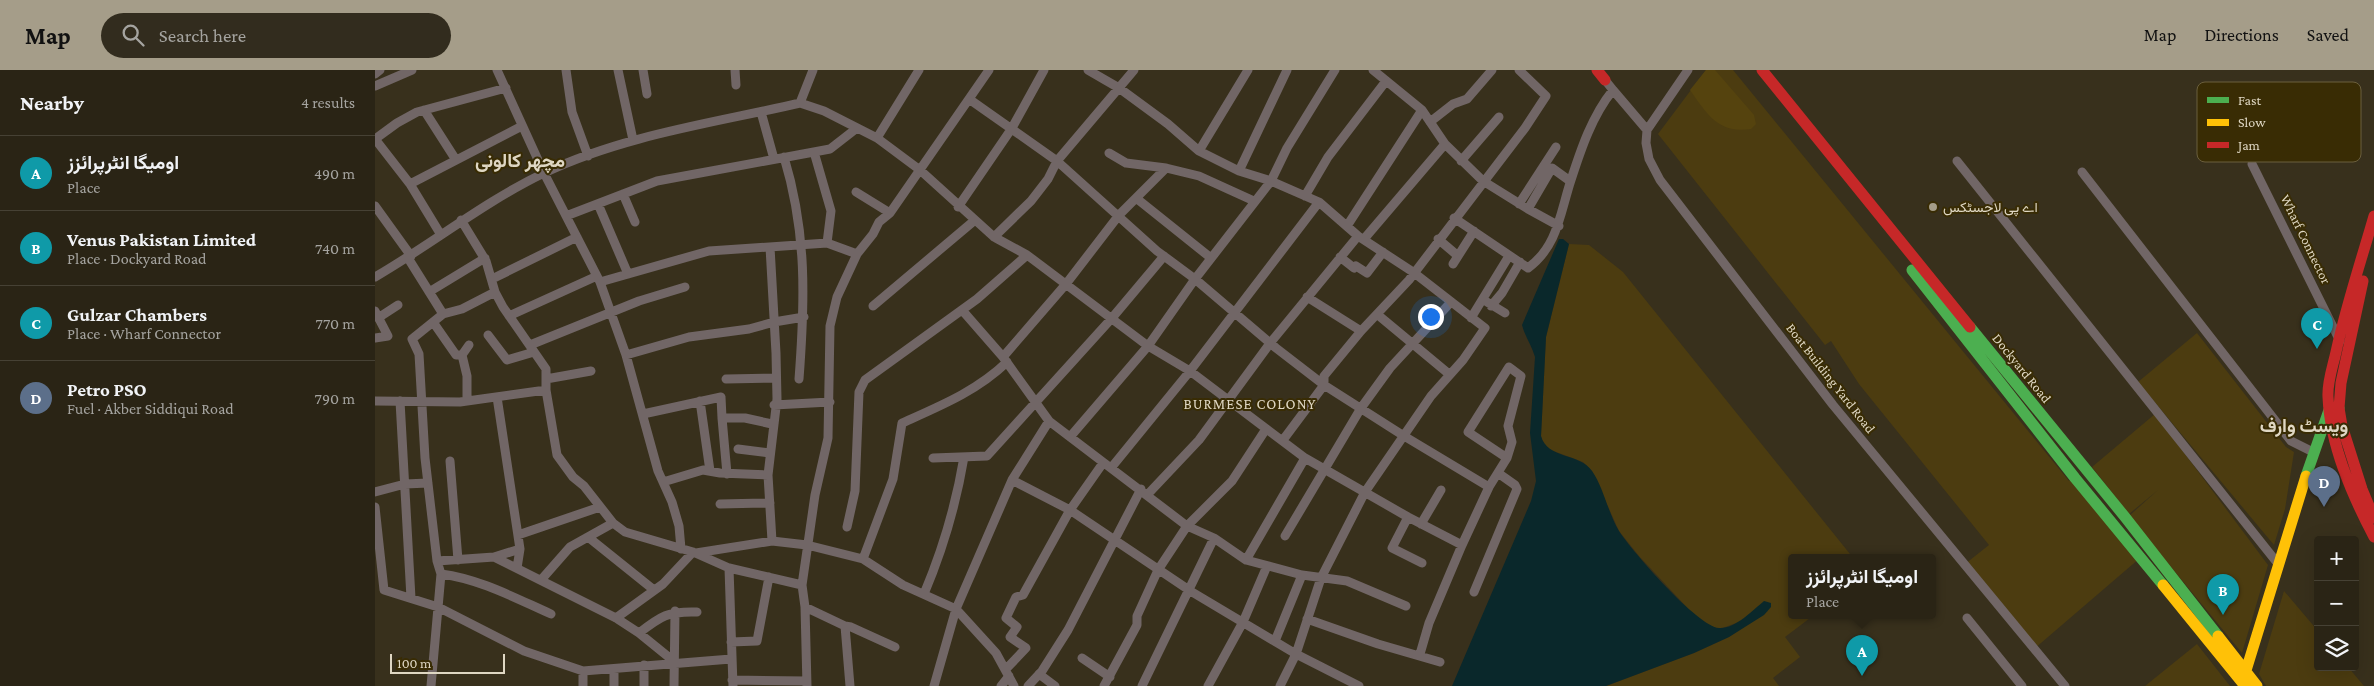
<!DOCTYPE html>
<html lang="en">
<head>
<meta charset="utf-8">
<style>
  :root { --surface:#2a2415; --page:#322c1e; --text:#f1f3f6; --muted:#a5a4a0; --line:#464134; --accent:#a59d89 }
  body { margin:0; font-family:"Crimson Pro",Vazirmatn,serif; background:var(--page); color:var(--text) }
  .controls { position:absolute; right:15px; bottom:15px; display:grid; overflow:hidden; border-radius:5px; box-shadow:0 5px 20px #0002 }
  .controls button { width:45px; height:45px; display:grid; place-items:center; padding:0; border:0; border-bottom:1px solid var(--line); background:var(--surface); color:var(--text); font:25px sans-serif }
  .scale { position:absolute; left:15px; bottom:12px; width:115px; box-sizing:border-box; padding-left:5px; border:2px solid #dfd7c3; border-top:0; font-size:14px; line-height:18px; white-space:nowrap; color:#dfd7c3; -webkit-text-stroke:4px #392c04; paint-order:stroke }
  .you { position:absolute; left:1055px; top:246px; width:18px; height:18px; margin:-12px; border:4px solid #fff; border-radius:50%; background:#1a73e8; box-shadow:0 0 0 8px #1a73e833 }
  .badge { display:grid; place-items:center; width:32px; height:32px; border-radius:50%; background:var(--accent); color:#fff; font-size:16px; font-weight:700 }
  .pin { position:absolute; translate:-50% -41px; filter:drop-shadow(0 1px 2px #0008) }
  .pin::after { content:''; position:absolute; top:26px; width:18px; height:15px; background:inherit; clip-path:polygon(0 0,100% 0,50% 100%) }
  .popup { position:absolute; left:1413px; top:484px; width:148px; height:65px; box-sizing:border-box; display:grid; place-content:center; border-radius:5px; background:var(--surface); filter:drop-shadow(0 1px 4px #0005); font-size:16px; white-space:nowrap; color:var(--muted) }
  .popup b { font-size:19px; color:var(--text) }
  .popup::after { content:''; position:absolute; left:50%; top:100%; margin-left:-10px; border:10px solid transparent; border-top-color:var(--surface) }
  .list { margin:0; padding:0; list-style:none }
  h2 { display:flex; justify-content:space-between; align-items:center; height:65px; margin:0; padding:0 20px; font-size:21px }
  h2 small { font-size:16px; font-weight:400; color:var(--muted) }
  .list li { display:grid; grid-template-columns:32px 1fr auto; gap:15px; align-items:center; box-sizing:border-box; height:75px; padding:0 20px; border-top:1px solid var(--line) }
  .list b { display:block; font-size:19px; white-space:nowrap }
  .list p { margin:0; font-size:16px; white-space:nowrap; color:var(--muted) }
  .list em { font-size:16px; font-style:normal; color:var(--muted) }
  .icon { flex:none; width:28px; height:28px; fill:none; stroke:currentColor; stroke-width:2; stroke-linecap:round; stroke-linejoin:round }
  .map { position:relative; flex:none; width:1999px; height:616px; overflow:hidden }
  header { display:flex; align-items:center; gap:30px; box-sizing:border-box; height:70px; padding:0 25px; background:var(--accent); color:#111 }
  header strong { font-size:24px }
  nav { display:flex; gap:28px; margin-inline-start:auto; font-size:18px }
  .search { width:350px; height:45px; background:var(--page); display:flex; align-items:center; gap:12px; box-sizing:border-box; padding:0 18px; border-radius:28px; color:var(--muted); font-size:19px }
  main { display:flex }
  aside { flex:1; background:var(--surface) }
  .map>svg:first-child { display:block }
  .built { fill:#4c3c10 }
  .green { fill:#55430e }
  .water { fill:#0a282b }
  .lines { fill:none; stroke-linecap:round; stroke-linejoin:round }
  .street { stroke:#716666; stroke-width:9 }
  .fast { stroke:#4caf50; stroke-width:11 }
  .slow { stroke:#ffc107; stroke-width:11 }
  .jam { stroke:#c62828; stroke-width:11 }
  .poi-dot { fill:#a59d89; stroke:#392c04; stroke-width:2 }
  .labels { text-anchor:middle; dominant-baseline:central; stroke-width:4; stroke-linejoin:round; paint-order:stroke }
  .poi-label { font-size:14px; fill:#dfd7c3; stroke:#392c04; text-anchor:start }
  .street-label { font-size:14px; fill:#dfd7c3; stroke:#392c04 }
  .neighbourhood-label { font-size:15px; letter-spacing:1px; fill:#dfd7c3; stroke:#392c04 }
  .district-label { font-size:19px; font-weight:bold; fill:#dfd7c3; stroke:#392c04 }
  .key { fill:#392c04; stroke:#6b5f3d; stroke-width:1 }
  .key-label { font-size:14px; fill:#dfd7c3 }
</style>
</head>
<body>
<header>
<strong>Map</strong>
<div class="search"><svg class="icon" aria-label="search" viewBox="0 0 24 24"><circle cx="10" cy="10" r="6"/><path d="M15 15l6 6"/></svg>Search here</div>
<nav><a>Map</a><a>Directions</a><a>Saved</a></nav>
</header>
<main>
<aside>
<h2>Nearby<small>4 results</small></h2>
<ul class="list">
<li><span class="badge" style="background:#0f9aa8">A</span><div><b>اومیگا انٹرپرائزز</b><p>Place</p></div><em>490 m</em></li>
<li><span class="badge" style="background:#0f9aa8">B</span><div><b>Venus Pakistan Limited</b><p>Place · Dockyard Road</p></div><em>740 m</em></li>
<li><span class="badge" style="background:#0f9aa8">C</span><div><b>Gulzar Chambers</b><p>Place · Wharf Connector</p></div><em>770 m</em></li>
<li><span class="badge" style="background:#5c6f8a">D</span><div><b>Petro PSO</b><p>Fuel · Akber Siddiqui Road</p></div><em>790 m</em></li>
</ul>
</aside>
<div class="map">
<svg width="1999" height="616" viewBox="0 0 1999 616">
  <rect width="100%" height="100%" fill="#38301c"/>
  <path class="built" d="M 1331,0 L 1358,0 L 1694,411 L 1700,408 L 1765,488 L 1659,579 L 1590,494 L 1614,475 L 1484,314 L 1456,271 L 1450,275 L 1283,64 Z
    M 1194,174 L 1214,175 L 1248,202 L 1475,484 L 1470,487 L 1417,487 L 1417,545 L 1439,545 L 1410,567 L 1425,587 L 1398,608 L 1404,616 L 1231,616 L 1319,583 L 1354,567 L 1393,541 L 1345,559 L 1335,557 L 1320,546 L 1264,486 L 1244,461 L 1217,401 L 1208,392 L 1173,379 L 1168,374 L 1166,366 L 1171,267 Z
    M 1822,263 L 1911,377 L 1919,382 L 1910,439 L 1899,475 L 1763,312 Z
    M 1780,344 L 1893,495 L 1867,583 L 1754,446 L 1783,420 L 1754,444 L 1717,397 Z
    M 1909,521 L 1943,561 L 1943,597 L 1973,597 L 1989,616 L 1891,616 L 1884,604 Z
    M 1822,574 L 1855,616 L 1770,616 Z"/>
  <path class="green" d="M 1331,0 L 1340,0 L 1379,45 L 1381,54 L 1376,59 C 1343,64 1332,44 1315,20 Z"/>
  <path class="water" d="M 1184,169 L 1188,169 L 1194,174 L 1171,267 L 1166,366 C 1172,389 1205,383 1217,401 C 1228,416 1233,443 1244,461 C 1256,480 1323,557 1344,558 C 1360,559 1377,541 1389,531 L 1396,533 L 1396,537 L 1389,545 L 1354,567 L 1319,583 L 1231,616 L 1077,616 L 1156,431 L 1161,411 L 1155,363 L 1160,287 C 1157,276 1150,267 1147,255 Z"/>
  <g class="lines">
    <path class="street" d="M 122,0 L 169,103 L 225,212 L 251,285 L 283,401 L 297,432 L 304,456 L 306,479
      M 191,0 L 197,42 L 213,86
      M 243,0 L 258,70
      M 268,0 L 272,24
      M 360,0 L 361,15
      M 713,0 L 744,18 L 793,54 L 824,81 L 864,101 L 896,111 L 944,132 L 983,166 L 1038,202 L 1110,258 L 1088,290 L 1056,326 L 990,422 L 946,508 L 921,584 L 905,616
      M 998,0 L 1047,40 L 1070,74 L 1108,111 L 1153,139 L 1184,156
      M 1313,0 L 1272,60 L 1271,73 L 1274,89 L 1285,110 L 1458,335 L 1690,616
      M 0,4 L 5,0
      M 0,16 L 37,0
      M 1238,20 L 1272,60
      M 594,29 L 682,91 L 782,181 L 820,209 L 901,278 L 949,315 L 1029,366 L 1114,417
      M 425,33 L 438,0
      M 49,40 L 81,90
      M 386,42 L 399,89
      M 1055,52 L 1078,34 L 1092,29 L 1117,0
      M 502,68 L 544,0
      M 0,69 L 22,53 L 42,42 L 131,18
      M 0,69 L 35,114 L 66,165
      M 824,81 L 873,0
      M 439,82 L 456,141 L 452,173 L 482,184
      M 734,83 L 751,93 L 791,98 L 824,106 L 879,131
      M 409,87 C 432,163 430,230 424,309
      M 1086,91 L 1124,47
      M 1582,91 L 1904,495
      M 1877,94 L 1965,271
      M 864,101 L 912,0
      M 1707,102 L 1916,371 L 1938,382
      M 35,114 L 147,56
      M 481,122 L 515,143
      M 248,124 L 260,152
      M 930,126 L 953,87 L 1011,11
      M 761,128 L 836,188
      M 223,134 L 253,204
      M 1144,134 L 1181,77
      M 0,136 L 36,186
      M 583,137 L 637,58 L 669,0
      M 1153,139 L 1177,98 L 1195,111
      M 191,146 L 282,111 L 455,79 L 482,58
      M 1079,148 L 1153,198 C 1183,176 1185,143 1196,110 C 1206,79 1217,46 1238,20 L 1230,10
      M 86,150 L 111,191 L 120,222 L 128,237 L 171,299 L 171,320 L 182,385 L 198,407 L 209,416 L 238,453 L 250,462 L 318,482 L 354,498 L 427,515
      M 972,156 L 1047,40
      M 619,167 L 656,131 L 673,109 L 682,91 L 759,0
      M 989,169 L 1070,74
      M 1063,169 L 1083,186
      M 395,177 L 401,283 L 402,329 L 393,405 L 397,471
      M 965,187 L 979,198 L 981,196 L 992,203 L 1008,182
      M 33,188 L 68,244
      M 1078,194 L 1099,161
      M 0,207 C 57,174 109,132 169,103 C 249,65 339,53 425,33 L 449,41 L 502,68 L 545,100 L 619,167 L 652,185 L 773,276 L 815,301 L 930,388 L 1033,447 L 1087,475
      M 117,209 L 202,167
      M 225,212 L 334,181 L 452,173
      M 54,222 L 110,188
      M 932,227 L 986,261
      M 1112,232 L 1130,243
      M 498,236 L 600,150
      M 1116,236 L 1127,223 L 1145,192
      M 587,240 L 628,287 L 674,351 L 812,456 L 839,468 L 871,490 L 927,505 L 972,511 L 1031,536
      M 0,241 L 13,266 L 0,268
      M 1003,245 L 1074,304
      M 134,246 L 222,206
      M 3,248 L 23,235
      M 1096,248 L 1134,186
      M 58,252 L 81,285 L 87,285 L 94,275
      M 113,265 L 132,290 L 159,282
      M 155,275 L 264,231 L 310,217
      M 87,285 L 92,306 L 92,331
      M 251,285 L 314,267 L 374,259 L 399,252 L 429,247
      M 628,287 L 691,214 L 744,145 L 791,98
      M 171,309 L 216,301
      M 351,309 L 401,308
      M 122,327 L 145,479 L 142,498
      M 0,331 L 85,332 L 171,320
      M 25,331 L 36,528
      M 325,331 L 335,401
      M 399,335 L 455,332
      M 268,344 L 346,327 L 347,348
      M 695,367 L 773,276 L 820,209 L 896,111 L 912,78 L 960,0
      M 908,370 L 949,315 L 949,306 L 986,261 L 1034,210 L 1150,58 L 1171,26 L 1144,0
      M 363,379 L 395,383
      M 558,388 L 612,386 L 737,248 L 789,186
      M 75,391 L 83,490
      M 736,398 L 815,301 L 944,132
      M 352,404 L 347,348 L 370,348 L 397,354
      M 637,410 L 695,440 L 817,522 L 921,584 L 984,616
      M 288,412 L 328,400 L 345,403 L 393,405
      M 0,422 L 30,414 L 53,413
      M 773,424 L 824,370 L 896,272 L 983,166
      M 345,434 L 395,433
      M 0,437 L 9,520 L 63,537 L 149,581 L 208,601 L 356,589
      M 1033,447 L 1017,478 L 1047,493
      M 1046,454 L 1066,420
      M 472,457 L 480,421 L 484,322 L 490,310 L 602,229 L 652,185
      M 143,465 L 225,437
      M 910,466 L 986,338 L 1015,298 L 1076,232
      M 213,467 L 279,520
      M 321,483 L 397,471 L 432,475 L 488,489 L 528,515 L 581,539 L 621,583 L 639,616
      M 119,487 L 241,548 L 264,563 L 301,593
      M 488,489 L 518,409 L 527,353 C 565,336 602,321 632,292
      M 871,490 L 930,388
      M 62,491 L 119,487 L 145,479
      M 354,498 L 358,616
      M 66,504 C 105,509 140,528 176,544
      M 166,510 L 195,477 L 238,453
      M 1099,522 L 1142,419 L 1140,415 L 1123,403
      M 549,524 C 568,479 581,435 589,387
      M 430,537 L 470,556 L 475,616
      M 241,548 L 288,514 L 318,482
      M 1592,548 L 1647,616
      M 932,549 L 1003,574 L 1065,592
      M 470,556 L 476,557 L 520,577
      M 264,563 C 286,546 293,541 322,542
      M 900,571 L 927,505
      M 356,572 L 382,571 L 394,507
      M 1045,584 L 1054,553 L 1087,475 L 1114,417 L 1132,388 L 1137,372 L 1133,356 L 1146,306 L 1134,297 L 1093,362 L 1132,388
      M 707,588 L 735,607
      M 269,595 L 269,616
      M 631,599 L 651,578 L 635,567 L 642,557 L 631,548 L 641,527 L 648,525 L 695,440 L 728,393
      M 208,601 L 208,616
      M 664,604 L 680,616
      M 357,610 L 432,611
      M 56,616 L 66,504 L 62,491 L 50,388 L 44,284 L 37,269 L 68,244 L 87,239 L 120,222
      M 239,616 L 239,599
      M 299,616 L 300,541
      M 432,616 L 430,537 L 427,515 L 440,425 L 453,368 L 455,256 L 462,227 L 482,184 L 498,164 L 504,152 L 515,143 L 614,0
      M 559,616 L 581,539 L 637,410 L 674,351
      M 626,616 L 634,606
      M 653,616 L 667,601 L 693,560 L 766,419
      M 729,616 L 762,555 L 762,546 L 783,500 L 812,456 L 857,411 L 891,359
      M 767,616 L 839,468
      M 833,616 L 868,552 L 892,496"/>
    <path class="fast" d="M 1537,200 L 1700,408 L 1788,515
      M 1595,257 L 1750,447 L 1843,566
      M 1931,406 L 1954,340 L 1964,338"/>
    <path class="slow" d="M 1788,515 L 1870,616
      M 1843,566 L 1882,616
      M 1869,607 L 1931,406"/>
    <path class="jam" d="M 1222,0 L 1230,10
      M 1387,0 L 1595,257
      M 1999,146 C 1986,191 1971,236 1961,282 C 1958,296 1952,312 1953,327 C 1955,375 1977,425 1999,467
      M 1988,211 L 1966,313 L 1964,338 L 1967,356 L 1987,419 L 1999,448"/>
  </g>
  <circle class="poi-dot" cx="1558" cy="137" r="5"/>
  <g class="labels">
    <g class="poi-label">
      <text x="1568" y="137">اے پی لاجسٹکس</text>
    </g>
    <g class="street-label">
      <text transform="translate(1931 169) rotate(64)">Wharf Connector</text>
      <text transform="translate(1647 298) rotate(51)">Dockyard Road</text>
      <text transform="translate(1456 308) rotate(52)">Boat Building Yard Road</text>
    </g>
    <g class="neighbourhood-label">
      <text x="875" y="334">BURMESE COLONY</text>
    </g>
    <g class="district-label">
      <text x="145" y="90">مچھر کالونی</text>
      <text x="1929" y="355">ویسٹ وارف</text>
    </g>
  </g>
  <rect x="1822" y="12" width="164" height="80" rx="8" class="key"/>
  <rect x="1832" y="27" width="22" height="6" fill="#4caf50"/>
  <rect x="1832" y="49" width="22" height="7" fill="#ffc107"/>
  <rect x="1832" y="72" width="22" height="6" fill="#c62828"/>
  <g class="key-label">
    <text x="1863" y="35">Fast</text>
    <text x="1863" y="57">Slow</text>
    <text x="1863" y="80">Jam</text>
  </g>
</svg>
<div class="controls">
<button>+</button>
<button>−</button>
<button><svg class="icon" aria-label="layers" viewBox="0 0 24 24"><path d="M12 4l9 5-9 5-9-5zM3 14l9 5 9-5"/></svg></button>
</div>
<div class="scale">100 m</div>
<div class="you"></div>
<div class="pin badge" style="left:1487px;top:606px;background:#0f9aa8">A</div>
<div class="popup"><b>اومیگا انٹرپرائزز</b>Place</div>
<div class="pin badge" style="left:1848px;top:545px;background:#0f9aa8">B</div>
<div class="pin badge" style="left:1942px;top:279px;background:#0f9aa8">C</div>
<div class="pin badge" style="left:1949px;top:437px;background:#5c6f8a">D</div>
</div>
</main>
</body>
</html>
